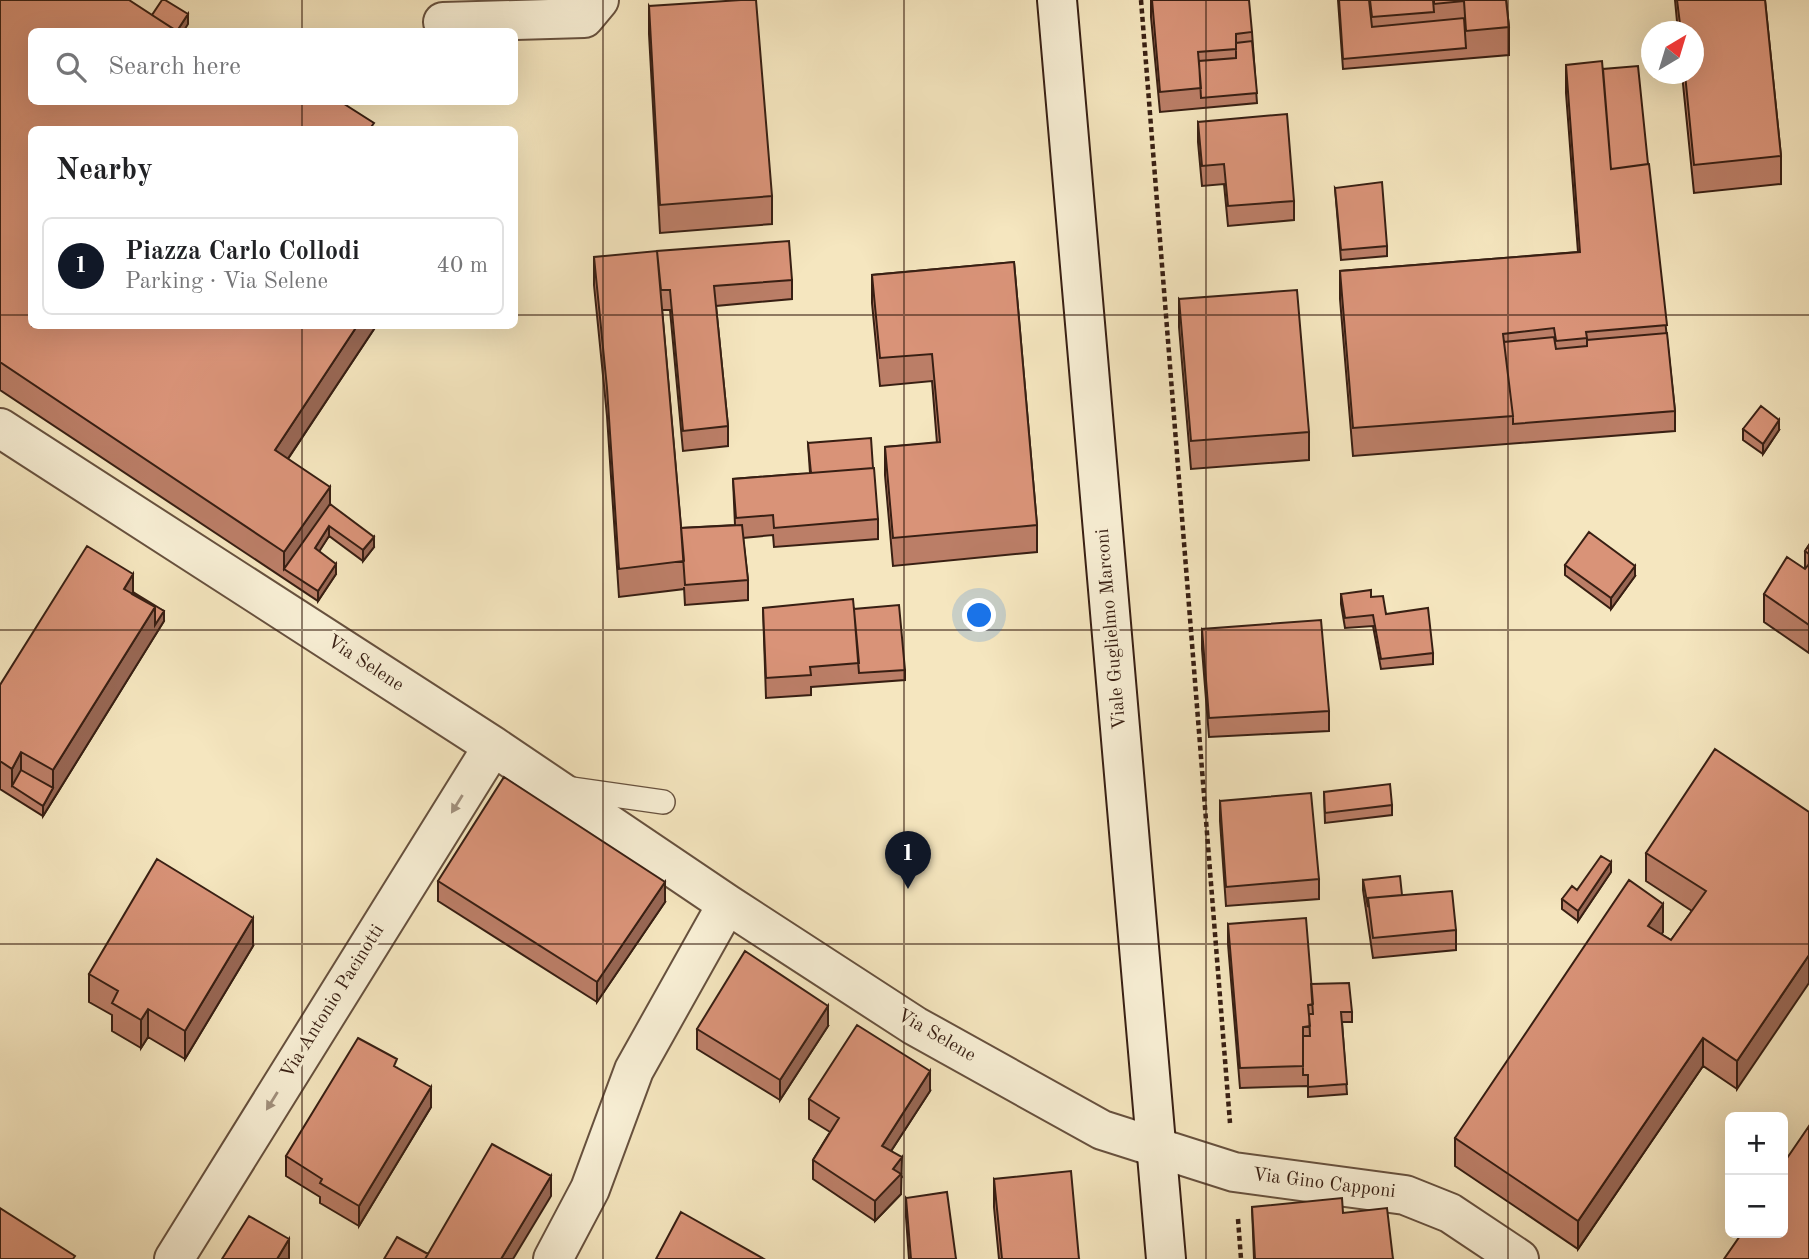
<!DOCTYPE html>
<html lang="en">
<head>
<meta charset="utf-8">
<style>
  :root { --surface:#fff; --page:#f2f2f2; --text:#202124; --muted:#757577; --line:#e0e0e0; --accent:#111827 }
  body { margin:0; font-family:"Old Standard TT",serif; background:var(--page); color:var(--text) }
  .controls { position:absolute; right:21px; bottom:21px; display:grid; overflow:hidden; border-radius:10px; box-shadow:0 7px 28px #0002 }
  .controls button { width:63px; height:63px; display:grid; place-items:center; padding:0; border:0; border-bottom:2px solid var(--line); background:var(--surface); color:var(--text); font:35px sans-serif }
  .compass { position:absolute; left:1641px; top:21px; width:63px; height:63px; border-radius:50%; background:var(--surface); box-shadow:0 7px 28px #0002; rotate:38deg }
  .you { position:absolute; left:980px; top:616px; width:24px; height:24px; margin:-18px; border:5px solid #fff; border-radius:50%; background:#1a73e8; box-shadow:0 0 0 10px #1a73e833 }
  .badge { display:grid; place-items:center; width:46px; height:46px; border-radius:50%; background:var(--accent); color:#fff; font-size:23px; font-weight:700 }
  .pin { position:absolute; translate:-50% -58px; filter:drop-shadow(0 2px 4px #0008) }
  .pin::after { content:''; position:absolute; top:37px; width:24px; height:21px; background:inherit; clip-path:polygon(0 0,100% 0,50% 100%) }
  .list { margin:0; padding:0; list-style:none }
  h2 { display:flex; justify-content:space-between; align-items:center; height:91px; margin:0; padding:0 28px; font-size:30px }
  h2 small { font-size:23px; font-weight:400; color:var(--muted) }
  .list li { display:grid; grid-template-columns:46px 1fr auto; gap:21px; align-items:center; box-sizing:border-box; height:98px; margin:0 14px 14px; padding:0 14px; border:2px solid var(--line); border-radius:10px }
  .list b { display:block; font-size:26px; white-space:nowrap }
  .list p { margin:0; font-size:23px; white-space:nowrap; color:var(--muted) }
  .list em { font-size:23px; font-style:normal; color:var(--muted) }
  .icon { flex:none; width:38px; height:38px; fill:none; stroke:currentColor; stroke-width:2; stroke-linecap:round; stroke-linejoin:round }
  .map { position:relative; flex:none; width:1809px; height:1259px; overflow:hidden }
  .search { position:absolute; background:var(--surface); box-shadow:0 7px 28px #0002; left:28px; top:28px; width:490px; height:77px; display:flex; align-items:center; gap:18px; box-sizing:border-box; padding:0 24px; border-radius:10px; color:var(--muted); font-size:26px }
  .panel { position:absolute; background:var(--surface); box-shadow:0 7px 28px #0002; left:28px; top:126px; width:490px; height:203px; border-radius:10px }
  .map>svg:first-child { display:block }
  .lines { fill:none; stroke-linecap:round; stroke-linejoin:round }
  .lane-casing { stroke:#67513e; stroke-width:26 }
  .street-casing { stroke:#67513e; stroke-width:42 }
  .secondary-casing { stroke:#381f13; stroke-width:42 }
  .path { stroke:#381f13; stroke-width:4.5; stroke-dasharray:5 3.5; stroke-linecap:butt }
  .lane { stroke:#f8efd5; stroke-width:23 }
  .street { stroke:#f8efd5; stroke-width:38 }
  .secondary { stroke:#f8efd5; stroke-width:38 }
  .wall { fill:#bb7e67; stroke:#381f13; stroke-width:2 }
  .shaded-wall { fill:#986754; stroke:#381f13; stroke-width:2 }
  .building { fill:#d99378; stroke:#381f13; stroke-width:2 }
  .oneway { fill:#a2917e }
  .grid { fill:none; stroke:#381f13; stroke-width:2; stroke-opacity:0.55 }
  .labels { text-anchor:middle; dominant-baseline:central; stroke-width:6; stroke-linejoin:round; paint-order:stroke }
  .street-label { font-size:19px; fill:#381f13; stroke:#f8efd5 }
</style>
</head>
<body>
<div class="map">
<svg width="1809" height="1259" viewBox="0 0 1809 1259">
  <rect width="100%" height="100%" fill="#f5e6bf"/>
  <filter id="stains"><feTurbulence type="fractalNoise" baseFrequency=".00286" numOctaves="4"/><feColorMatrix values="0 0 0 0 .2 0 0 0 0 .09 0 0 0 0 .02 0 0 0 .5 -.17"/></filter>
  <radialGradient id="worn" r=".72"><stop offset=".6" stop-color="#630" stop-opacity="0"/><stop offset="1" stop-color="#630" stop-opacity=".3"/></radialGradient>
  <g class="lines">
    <g class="lane-casing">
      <path id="lane" d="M 565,788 L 663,802"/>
    </g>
    <g class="street-casing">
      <path id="street" d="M 443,22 L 584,18 L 599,0
        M 0,428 L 493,746 L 727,904 L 915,1026 L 1102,1130 L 1234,1172 L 1405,1195 L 1450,1213 L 1519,1259
        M 174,1259 L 493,746
        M 553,1259 L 590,1189 L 634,1070 L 727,904"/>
    </g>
    <g class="secondary-casing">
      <path id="secondary" d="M 1057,0 L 1166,1259"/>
    </g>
    <path class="path" d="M 1141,0 L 1230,1123
      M 1238,1219 L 1241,1259"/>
    <use href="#lane" class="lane"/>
    <use href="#street" class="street"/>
    <use href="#secondary" class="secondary"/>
  </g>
  <path class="wall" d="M 0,0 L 152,15 L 188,24 L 32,32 L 374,130 L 32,130 L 376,326 L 288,459 L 330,504 L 374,547 L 363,561 L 329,536 L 319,551 L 336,574 L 318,601 L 0,390 Z
    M 1151,0 L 1252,32 L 1257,103 L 1160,112 L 1151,17 Z
    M 1338,0 L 1506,0 L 1509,27 L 1509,55 L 1343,69 Z
    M 1675,0 L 1765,0 L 1781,156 L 1781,184 L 1694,193 L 1682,74 L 1693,74 L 1693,32 L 1678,32 Z
    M 649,6 L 772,196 L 772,224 L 660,233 L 649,34 Z
    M 1566,65 L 1603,69 L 1648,164 L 1675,411 L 1675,431 L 1353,456 L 1340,299 L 1340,271 L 1578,252 L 1566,93 Z
    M 1198,122 L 1294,201 L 1294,220 L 1228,226 L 1224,184 L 1202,186 L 1198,142 Z
    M 1335,188 L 1387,246 L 1387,256 L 1341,260 Z
    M 594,257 L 792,280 L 792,299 L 716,306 L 728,426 L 728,446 L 683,451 L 670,310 L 662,310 L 681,528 L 735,525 L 733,479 L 810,473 L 808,443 L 878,519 L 878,539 L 774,547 L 773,535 L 743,538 L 748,580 L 748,600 L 685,605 L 684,587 L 684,589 L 619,597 L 607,416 L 594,285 Z
    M 1014,262 L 1037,525 L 1037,552 L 893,566 L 885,475 L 885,447 L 937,443 L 932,381 L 880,386 L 872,303 L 872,275 Z
    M 1179,299 L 1309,432 L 1309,460 L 1191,469 L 1179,327 Z
    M 1743,429 L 1779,430 L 1763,454 L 1743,440 Z
    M 1809,545 L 1809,653 L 1764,622 L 1764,594 L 1805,569 L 1805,551 Z
    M 1565,565 L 1635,576 L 1611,609 L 1565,575 Z
    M 133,592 L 164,621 L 43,816 L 0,789 L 0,685 Z
    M 1341,594 L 1371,597 L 1386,614 L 1433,653 L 1433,664 L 1381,669 L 1373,626 L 1345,628 L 1341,604 Z
    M 763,608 L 854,609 L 905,670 L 905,680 L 811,687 L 811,695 L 766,698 Z
    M 1202,629 L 1329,711 L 1329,731 L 1209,737 L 1202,649 Z
    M 1324,792 L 1392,805 L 1392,815 L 1325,823 Z
    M 1220,801 L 1319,879 L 1319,899 L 1226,906 L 1220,821 Z
    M 1809,812 L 1737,1089 L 1703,1066 L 1578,1249 L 1455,1166 L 1455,1138 L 1663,932 L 1661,934 L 1671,940 L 1692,911 L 1646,881 L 1646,853 Z
    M 1611,872 L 1578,921 L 1562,909 L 1562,899 L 1577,890 Z
    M 1363,880 L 1402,895 L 1456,930 L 1456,950 L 1373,958 L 1363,890 Z
    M 438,881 L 665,902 L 597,1002 L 438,901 Z
    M 1228,924 L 1311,984 L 1352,1012 L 1352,1022 L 1342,1022 L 1347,1094 L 1308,1097 L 1308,1086 L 1240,1088 L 1228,944 Z
    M 253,946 L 185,1059 L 148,1037 L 141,1048 L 112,1031 L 112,1015 L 89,1002 L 89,974 Z
    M 828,1026 L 780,1100 L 697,1049 L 697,1029 Z
    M 397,1068 L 431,1107 L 359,1226 L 320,1203 L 320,1197 L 286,1176 L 286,1156 Z
    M 930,1091 L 891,1151 L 902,1177 L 901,1178 L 901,1194 L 875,1221 L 813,1179 L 813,1160 L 830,1132 L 809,1119 L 809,1099 Z
    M 994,1179 L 1079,1259 L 999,1259 L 994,1207 Z
    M 906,1198 L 956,1259 L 909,1259 L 906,1217 Z
    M 1252,1207 L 1343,1213 L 1393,1259 L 1254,1259 Z"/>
  <path class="shaded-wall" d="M 188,14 L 188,24 L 183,32 L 176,32 Z
    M 357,326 L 376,326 L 275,478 L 275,450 Z
    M 1779,420 L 1779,430 L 1763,454 L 1763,444 Z
    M 330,487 L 330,515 L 284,569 L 284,552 Z
    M 329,526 L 329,536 L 315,558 L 315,548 Z
    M 374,537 L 374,547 L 363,561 L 363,550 Z
    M 336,564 L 336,574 L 318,601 L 318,591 Z
    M 1635,566 L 1635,576 L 1611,609 L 1611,598 Z
    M 133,574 L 133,602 L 124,589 Z
    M 155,607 L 164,611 L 164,621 L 43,816 L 43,806 L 53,788 L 53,770 Z
    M 21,752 L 21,780 L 12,786 L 12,769 Z
    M 1611,862 L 1611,872 L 1578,921 L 1578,911 Z
    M 665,882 L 665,902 L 597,1002 L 597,982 Z
    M 1663,904 L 1663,932 L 1648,954 L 1648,926 Z
    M 253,918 L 253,946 L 185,1059 L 185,1031 Z
    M 1809,955 L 1809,983 L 1737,1089 L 1737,1061 Z
    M 828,1006 L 828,1026 L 780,1100 L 780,1080 Z
    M 148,1009 L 148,1037 L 141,1048 L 141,1020 Z
    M 1703,1038 L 1703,1066 L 1578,1249 L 1578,1221 Z
    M 930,1071 L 930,1091 L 882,1165 L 882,1146 Z
    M 431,1087 L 431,1107 L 359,1226 L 359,1206 Z
    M 902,1157 L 901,1194 L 875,1221 L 875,1201 L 893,1169 Z
    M 551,1176 L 551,1196 L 513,1259 L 501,1259 Z
    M 289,1239 L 289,1259 L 277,1259 Z"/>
  <path class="building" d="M 0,0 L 129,0 L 178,32 L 32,32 L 32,102 L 341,102 L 374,123 L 369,130 L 32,130 L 32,326 L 357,326 L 275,450 L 330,487 L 284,552 L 0,362 Z
    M 162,0 L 165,0 L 188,14 L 177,31 L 152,15 Z
    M 741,0 L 756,0 L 772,196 L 660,205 L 649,6 Z
    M 1152,0 L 1249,0 L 1252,32 L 1236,34 L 1236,49 L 1198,52 L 1201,88 L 1160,92 Z
    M 1339,0 L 1369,0 L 1372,27 L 1464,18 L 1466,48 L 1343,59 Z
    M 1370,0 L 1433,0 L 1434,12 L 1372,17 Z
    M 1434,0 L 1506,0 L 1509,27 L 1466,31 L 1464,1 L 1434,4 Z
    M 1677,0 L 1765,0 L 1781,156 L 1694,165 L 1685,74 L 1693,74 L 1693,32 L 1681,32 Z
    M 1252,41 L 1257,93 L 1201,98 L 1199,61 L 1236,58 L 1236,43 Z
    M 1602,61 L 1611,169 L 1649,164 L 1667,325 L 1586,332 L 1587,338 L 1556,341 L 1554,328 L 1503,334 L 1513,416 L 1353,428 L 1340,271 L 1580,252 L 1566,65 Z
    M 1638,66 L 1648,164 L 1611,169 L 1603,69 Z
    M 1287,114 L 1294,201 L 1228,206 L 1224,164 L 1202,166 L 1198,122 Z
    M 1382,182 L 1387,246 L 1341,250 L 1335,188 Z
    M 789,241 L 792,280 L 714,286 L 728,426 L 683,431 L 670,290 L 661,290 L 657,251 Z
    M 657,251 L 684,561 L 619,569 L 607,388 L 594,257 Z
    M 1014,262 L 1037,525 L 893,538 L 885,447 L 940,442 L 932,354 L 880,358 L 872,275 Z
    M 1297,290 L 1309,432 L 1191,441 L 1179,299 Z
    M 1667,333 L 1675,411 L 1513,424 L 1513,416 L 1504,342 L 1554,337 L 1556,349 L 1587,346 L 1587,340 Z
    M 1761,406 L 1779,420 L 1763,444 L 1743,429 Z
    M 871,438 L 873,468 L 811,473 L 808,443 Z
    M 874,468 L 878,519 L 774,528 L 773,515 L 736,518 L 733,479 Z
    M 330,504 L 374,537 L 363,550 L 329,526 L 315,548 L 336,564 L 318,591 L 284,569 Z
    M 742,525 L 748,580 L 685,585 L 681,528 Z
    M 1589,532 L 1635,566 L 1611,598 L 1565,565 Z
    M 1809,545 L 1809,554 L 1805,551 Z
    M 87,546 L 133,574 L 124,589 L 155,607 L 53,770 L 21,752 L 12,769 L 0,761 L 0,685 Z
    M 1787,557 L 1805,569 L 1809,564 L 1809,625 L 1764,594 Z
    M 1371,590 L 1371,597 L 1383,596 L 1386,614 L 1428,608 L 1433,653 L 1381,659 L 1373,615 L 1345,618 L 1341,594 Z
    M 133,592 L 164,611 L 155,625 L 155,607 L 132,594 Z
    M 853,599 L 859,663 L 810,667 L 811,675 L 766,678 L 763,608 Z
    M 899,605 L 905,670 L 859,673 L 854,609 Z
    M 1321,620 L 1329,711 L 1209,718 L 1202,629 Z
    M 1715,749 L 1809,812 L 1809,955 L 1737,1061 L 1703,1038 L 1578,1221 L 1455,1138 L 1629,880 L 1663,904 L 1648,926 L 1671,940 L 1706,891 L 1646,853 Z
    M 21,770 L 53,788 L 43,806 L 12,786 Z
    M 504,777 L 665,882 L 597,982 L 438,881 Z
    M 1390,784 L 1392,805 L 1325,813 L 1324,792 Z
    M 1311,793 L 1319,879 L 1226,887 L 1220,801 Z
    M 1601,856 L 1611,862 L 1578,911 L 1562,899 L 1572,886 L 1577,890 Z
    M 157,859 L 253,918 L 185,1031 L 148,1009 L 141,1020 L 112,1003 L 118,991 L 89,974 Z
    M 1400,876 L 1402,895 L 1368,898 L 1368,907 L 1363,880 Z
    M 1452,891 L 1456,930 L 1373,938 L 1368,898 Z
    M 1306,918 L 1313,1004 L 1308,1005 L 1310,1026 L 1303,1027 L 1303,1066 L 1240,1068 L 1228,924 Z
    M 745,951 L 828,1006 L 780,1080 L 697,1029 Z
    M 1349,983 L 1352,1012 L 1341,1012 L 1347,1084 L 1308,1087 L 1308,1075 L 1303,1075 L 1303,1036 L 1310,1036 L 1309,1014 L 1313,1014 L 1311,984 Z
    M 857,1025 L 930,1071 L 882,1146 L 902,1157 L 893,1169 L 901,1174 L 875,1201 L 813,1160 L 839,1118 L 809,1099 Z
    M 358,1038 L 397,1059 L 394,1066 L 431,1087 L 359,1206 L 320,1183 L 322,1179 L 286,1156 Z
    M 1809,1126 L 1809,1259 L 1724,1259 L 1742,1233 L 1783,1233 L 1783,1164 Z
    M 492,1144 L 551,1176 L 501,1259 L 425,1259 Z
    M 1071,1171 L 1079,1259 L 1002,1259 L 994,1179 Z
    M 947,1192 L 956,1259 L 911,1259 L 906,1198 Z
    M 1342,1198 L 1343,1213 L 1387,1208 L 1393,1259 L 1255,1259 L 1252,1207 Z
    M 0,1208 L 75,1256 L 73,1259 L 0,1259 Z
    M 681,1212 L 764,1259 L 656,1259 Z
    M 249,1216 L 289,1239 L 277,1259 L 222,1259 Z
    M 397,1237 L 428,1254 L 425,1259 L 384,1259 Z"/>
  <defs><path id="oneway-solid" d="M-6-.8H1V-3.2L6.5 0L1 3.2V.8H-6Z" transform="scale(1.75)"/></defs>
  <g class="oneway">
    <use href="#oneway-solid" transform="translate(457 804) rotate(122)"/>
    <use href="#oneway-solid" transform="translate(272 1101) rotate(122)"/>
  </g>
  <path class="grid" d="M 302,0 L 302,32M 603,0 L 603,1259M 904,0 L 904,1259M 1206,0 L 1206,1259M 1508,0 L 1508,1259M 302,102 L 302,130M 0,315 L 32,315M 514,315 L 1809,315M 302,326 L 302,1259M 0,630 L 1809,630M 0,944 L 1809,944"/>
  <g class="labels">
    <g class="street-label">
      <text transform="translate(1112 629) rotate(-95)">Viale Guglielmo Marconi</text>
      <text transform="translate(365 664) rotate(33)">Via Selene</text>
      <text transform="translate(333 1002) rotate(-58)">Via Antonio Pacinotti</text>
      <text transform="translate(936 1036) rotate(30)">Via Selene</text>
      <text transform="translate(1324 1184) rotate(7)">Via Gino Capponi</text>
    </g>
  </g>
  <rect width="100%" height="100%" filter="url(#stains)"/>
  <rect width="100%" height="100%" fill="url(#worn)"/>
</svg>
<div class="controls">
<button>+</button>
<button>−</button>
</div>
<svg class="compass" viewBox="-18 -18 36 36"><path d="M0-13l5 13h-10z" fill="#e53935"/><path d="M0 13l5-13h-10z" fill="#757577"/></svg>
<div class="you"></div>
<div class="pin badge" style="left:908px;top:889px">1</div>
<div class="search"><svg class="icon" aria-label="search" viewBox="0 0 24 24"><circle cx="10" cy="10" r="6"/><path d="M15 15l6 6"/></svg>Search here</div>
<section class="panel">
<h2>Nearby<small></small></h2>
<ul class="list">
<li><span class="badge">1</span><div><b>Piazza Carlo Collodi</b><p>Parking · Via Selene</p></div><em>40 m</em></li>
</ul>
</section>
</div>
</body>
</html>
